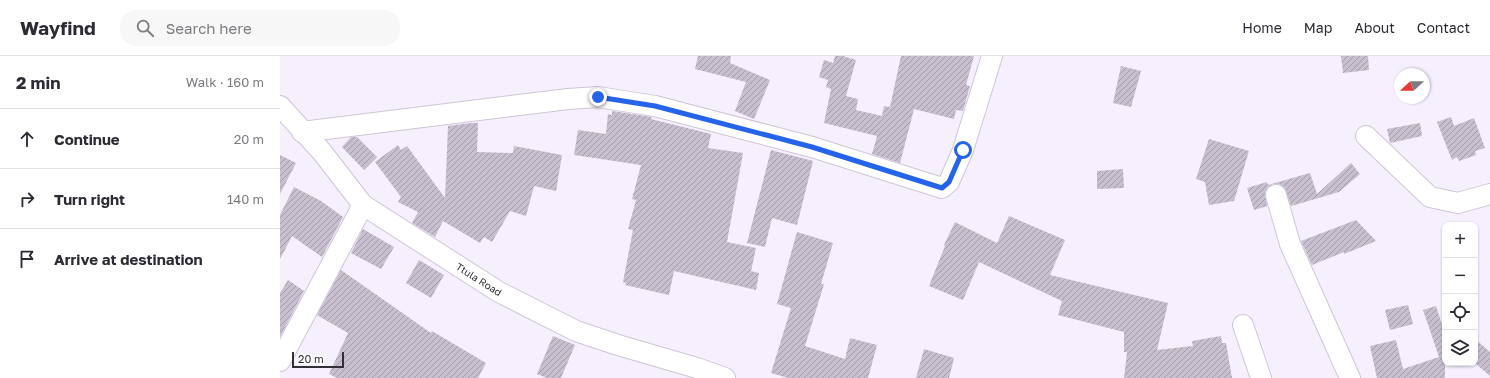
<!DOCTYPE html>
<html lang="en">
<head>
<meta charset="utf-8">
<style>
  :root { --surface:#fff; --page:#f7f7f7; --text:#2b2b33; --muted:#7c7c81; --line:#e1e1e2 }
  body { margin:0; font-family:"Golos Text",sans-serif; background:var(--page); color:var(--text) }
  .controls { position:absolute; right:12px; bottom:12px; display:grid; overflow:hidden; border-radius:8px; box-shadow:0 1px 3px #0004 }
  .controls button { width:36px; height:36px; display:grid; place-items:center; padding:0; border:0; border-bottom:1px solid var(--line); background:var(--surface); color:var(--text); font:20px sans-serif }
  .compass { position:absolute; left:1114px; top:12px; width:36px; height:36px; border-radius:50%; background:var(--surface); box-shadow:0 1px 3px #0004; rotate:249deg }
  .scale { position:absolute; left:12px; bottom:10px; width:52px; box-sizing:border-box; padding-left:4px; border:2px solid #333037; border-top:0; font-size:11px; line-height:14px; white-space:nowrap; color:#333037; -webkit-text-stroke:3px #fff; paint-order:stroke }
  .stop { position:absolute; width:12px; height:12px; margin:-9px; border:3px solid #2563eb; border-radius:50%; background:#fff }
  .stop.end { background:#2563eb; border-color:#fff; box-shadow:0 1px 4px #0008 }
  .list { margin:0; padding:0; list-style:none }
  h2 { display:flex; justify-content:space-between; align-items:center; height:52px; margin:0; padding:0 16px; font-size:17px }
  h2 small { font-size:13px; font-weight:400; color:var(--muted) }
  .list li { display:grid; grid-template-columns:26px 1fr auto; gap:12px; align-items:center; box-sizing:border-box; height:60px; padding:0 16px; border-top:1px solid var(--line) }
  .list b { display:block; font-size:15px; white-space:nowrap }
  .list em { font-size:13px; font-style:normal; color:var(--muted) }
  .icon { flex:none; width:22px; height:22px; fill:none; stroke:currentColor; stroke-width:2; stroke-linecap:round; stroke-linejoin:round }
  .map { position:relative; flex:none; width:1210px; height:322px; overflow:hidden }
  header { display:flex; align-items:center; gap:24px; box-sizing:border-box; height:56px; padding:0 20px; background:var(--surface); border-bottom:1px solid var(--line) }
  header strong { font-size:19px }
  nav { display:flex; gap:22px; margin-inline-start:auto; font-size:14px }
  .search { width:280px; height:36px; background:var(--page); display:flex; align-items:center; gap:10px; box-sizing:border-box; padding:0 14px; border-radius:16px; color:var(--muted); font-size:15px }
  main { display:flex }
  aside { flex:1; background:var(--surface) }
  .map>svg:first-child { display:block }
  .building { fill:url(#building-hatch) }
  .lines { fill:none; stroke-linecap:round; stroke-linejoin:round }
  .street-casing { stroke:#cec6d8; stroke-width:22 }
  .street { stroke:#fff; stroke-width:20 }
  .route { stroke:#2563eb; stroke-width:5 }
  .labels { text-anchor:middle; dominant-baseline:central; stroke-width:3; stroke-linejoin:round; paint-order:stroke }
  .street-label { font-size:10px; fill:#333037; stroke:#fff }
</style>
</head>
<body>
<header>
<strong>Wayfind</strong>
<div class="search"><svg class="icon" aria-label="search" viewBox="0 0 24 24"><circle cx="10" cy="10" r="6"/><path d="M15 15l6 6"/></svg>Search here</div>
<nav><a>Home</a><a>Map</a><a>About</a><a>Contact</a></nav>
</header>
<main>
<aside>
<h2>2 min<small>Walk · 160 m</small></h2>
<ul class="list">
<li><svg class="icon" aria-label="ahead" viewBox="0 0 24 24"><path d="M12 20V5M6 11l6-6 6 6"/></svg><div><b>Continue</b></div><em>20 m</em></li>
<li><svg class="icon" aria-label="right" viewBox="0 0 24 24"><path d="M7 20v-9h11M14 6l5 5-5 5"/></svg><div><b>Turn right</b></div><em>140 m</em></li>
<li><svg class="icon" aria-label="arrive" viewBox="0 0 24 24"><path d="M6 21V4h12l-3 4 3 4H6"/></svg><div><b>Arrive at destination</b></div></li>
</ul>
</aside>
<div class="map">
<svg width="1210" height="322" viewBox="0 0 1210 322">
  <defs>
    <pattern id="building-hatch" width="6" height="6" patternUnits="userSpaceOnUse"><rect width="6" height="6" fill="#c7becf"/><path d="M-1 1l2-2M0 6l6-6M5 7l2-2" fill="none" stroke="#a29ba9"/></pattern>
  </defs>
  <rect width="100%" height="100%" fill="#f5effe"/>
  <path class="building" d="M 418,0 L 451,0 L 450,7 L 490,24 L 474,63 L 455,55 L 466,26 L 415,13 Z
    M 555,0 L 563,0 L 576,4 L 566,40 L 578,43 L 576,54 L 602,60 L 604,50 L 610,51 L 621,0 L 694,0 L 686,29 L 690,30 L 683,55 L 676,54 L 674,63 L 634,53 L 620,107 L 592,98 L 597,80 L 544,67 L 551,33 L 546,31 L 548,24 L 539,21 L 544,4 L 553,7 Z
    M 1061,0 L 1088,0 L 1089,14 L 1063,17 Z
    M 841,10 L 861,15 L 851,51 L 833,47 Z
    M 332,55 L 372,61 L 371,63 L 431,78 L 428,92 L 463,97 L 447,186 L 476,192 L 471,215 L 479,217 L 476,234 L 394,215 L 389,239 L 345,229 L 346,227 L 343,226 L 353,174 L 348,173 L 356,144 L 352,143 L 361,109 L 294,99 L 298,74 L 326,78 L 328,58 L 332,59 Z
    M 1171,61 L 1174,70 L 1194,62 L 1205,92 L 1195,95 L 1196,99 L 1179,105 L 1177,101 L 1172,104 L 1157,66 Z
    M 192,67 L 198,67 L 197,96 L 233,97 L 234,90 L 282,99 L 276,135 L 254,130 L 246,160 L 230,155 L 212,186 L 204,181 L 200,187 L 163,165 L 155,181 L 132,167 L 138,156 L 118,146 L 121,141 L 95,106 L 118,89 L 121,94 L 127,90 L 165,142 L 168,70 Z
    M 1140,67 L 1142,80 L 1110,87 L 1107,73 Z
    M 71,81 L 77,81 L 97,101 L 84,114 L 62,91 Z
    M 929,83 L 969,95 L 954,145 L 929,149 L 925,126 L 916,123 Z
    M 491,94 L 533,105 L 517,169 L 492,162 L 485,191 L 467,187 Z
    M 0,99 L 16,107 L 0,138 Z
    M 1071,107 L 1080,118 L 1059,136 L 1011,150 L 1004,131 L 999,128 L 993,128 L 988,131 L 985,136 L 987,150 L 974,154 L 967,132 L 987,126 L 988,129 L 1030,117 L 1037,138 Z
    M 843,113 L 844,132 L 817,133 L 817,115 Z
    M 14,131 L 41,145 L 63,161 L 42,201 L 12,180 L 0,203 L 0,159 Z
    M 729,160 L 785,184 L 770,219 L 888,247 L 877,294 L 913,290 L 912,285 L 941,280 L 942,287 L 946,287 L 952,322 L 844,322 L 847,296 L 844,296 L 844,276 L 778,259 L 782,245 L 699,206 L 683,244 L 649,230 L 665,190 L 664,189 L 675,166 L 717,187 Z
    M 1076,164 L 1096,185 L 1064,198 L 1064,196 L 1032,209 L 1021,185 Z
    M 83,173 L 114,191 L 101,213 L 71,197 Z
    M 517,176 L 553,187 L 541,228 L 544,228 L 525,290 L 565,303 L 570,282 L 597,289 L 588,322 L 508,322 L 491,317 L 511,252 L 497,248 Z
    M 139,204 L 164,219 L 151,242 L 126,227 Z
    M 61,214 L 151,277 L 152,275 L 206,307 L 198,322 L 57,322 L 49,318 L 68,277 L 37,259 Z
    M 8,224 L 24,235 L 0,281 L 0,237 Z
    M 1128,249 L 1133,268 L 1110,274 L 1105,254 Z
    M 1156,250 L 1165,278 L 1165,322 L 1097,322 L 1090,290 L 1116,284 L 1123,313 L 1159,301 L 1143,254 Z
    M 273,280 L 295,289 L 281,322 L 267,322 L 257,318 Z
    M 1195,283 L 1210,296 L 1210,320 L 1195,307 Z
    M 644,293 L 674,302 L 669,322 L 636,322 Z"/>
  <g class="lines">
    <g class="street-casing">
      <g id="street">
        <path id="s1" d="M 0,50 L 42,96 L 83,149 L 219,236 L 296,275 L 338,289 L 417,312 L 445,322"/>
        <path d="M 22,76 L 288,43 L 318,41 L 375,50 L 532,91 L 662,132 L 669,126 L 683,94 L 712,0"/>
        <path d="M 1086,80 L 1150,141 L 1178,147 L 1210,138"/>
        <path d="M 996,139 L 1010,188 L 1070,322"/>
        <path d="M 963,269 L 981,322"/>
        <path d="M 0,305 L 83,149"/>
      </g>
    </g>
    <use href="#street" class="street"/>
  </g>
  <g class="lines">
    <path class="route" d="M 318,41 L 375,50 L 532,91 L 662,132 L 669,126 L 683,94"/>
  </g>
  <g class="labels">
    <g class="street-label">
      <text stroke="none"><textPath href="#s1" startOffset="267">Ttula Road</textPath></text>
    </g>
  </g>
</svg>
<div class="controls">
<button>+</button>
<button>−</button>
<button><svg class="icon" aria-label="locate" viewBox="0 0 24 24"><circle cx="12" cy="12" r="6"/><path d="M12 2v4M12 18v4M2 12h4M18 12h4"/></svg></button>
<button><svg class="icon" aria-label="layers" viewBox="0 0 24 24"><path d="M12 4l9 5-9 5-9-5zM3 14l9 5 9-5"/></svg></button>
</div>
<svg class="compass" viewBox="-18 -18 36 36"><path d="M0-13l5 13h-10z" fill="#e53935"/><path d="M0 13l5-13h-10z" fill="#7c7c81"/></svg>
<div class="scale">20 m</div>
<div class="stop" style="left:683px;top:94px"></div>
<div class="stop end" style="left:318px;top:41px"></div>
</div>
</main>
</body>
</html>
